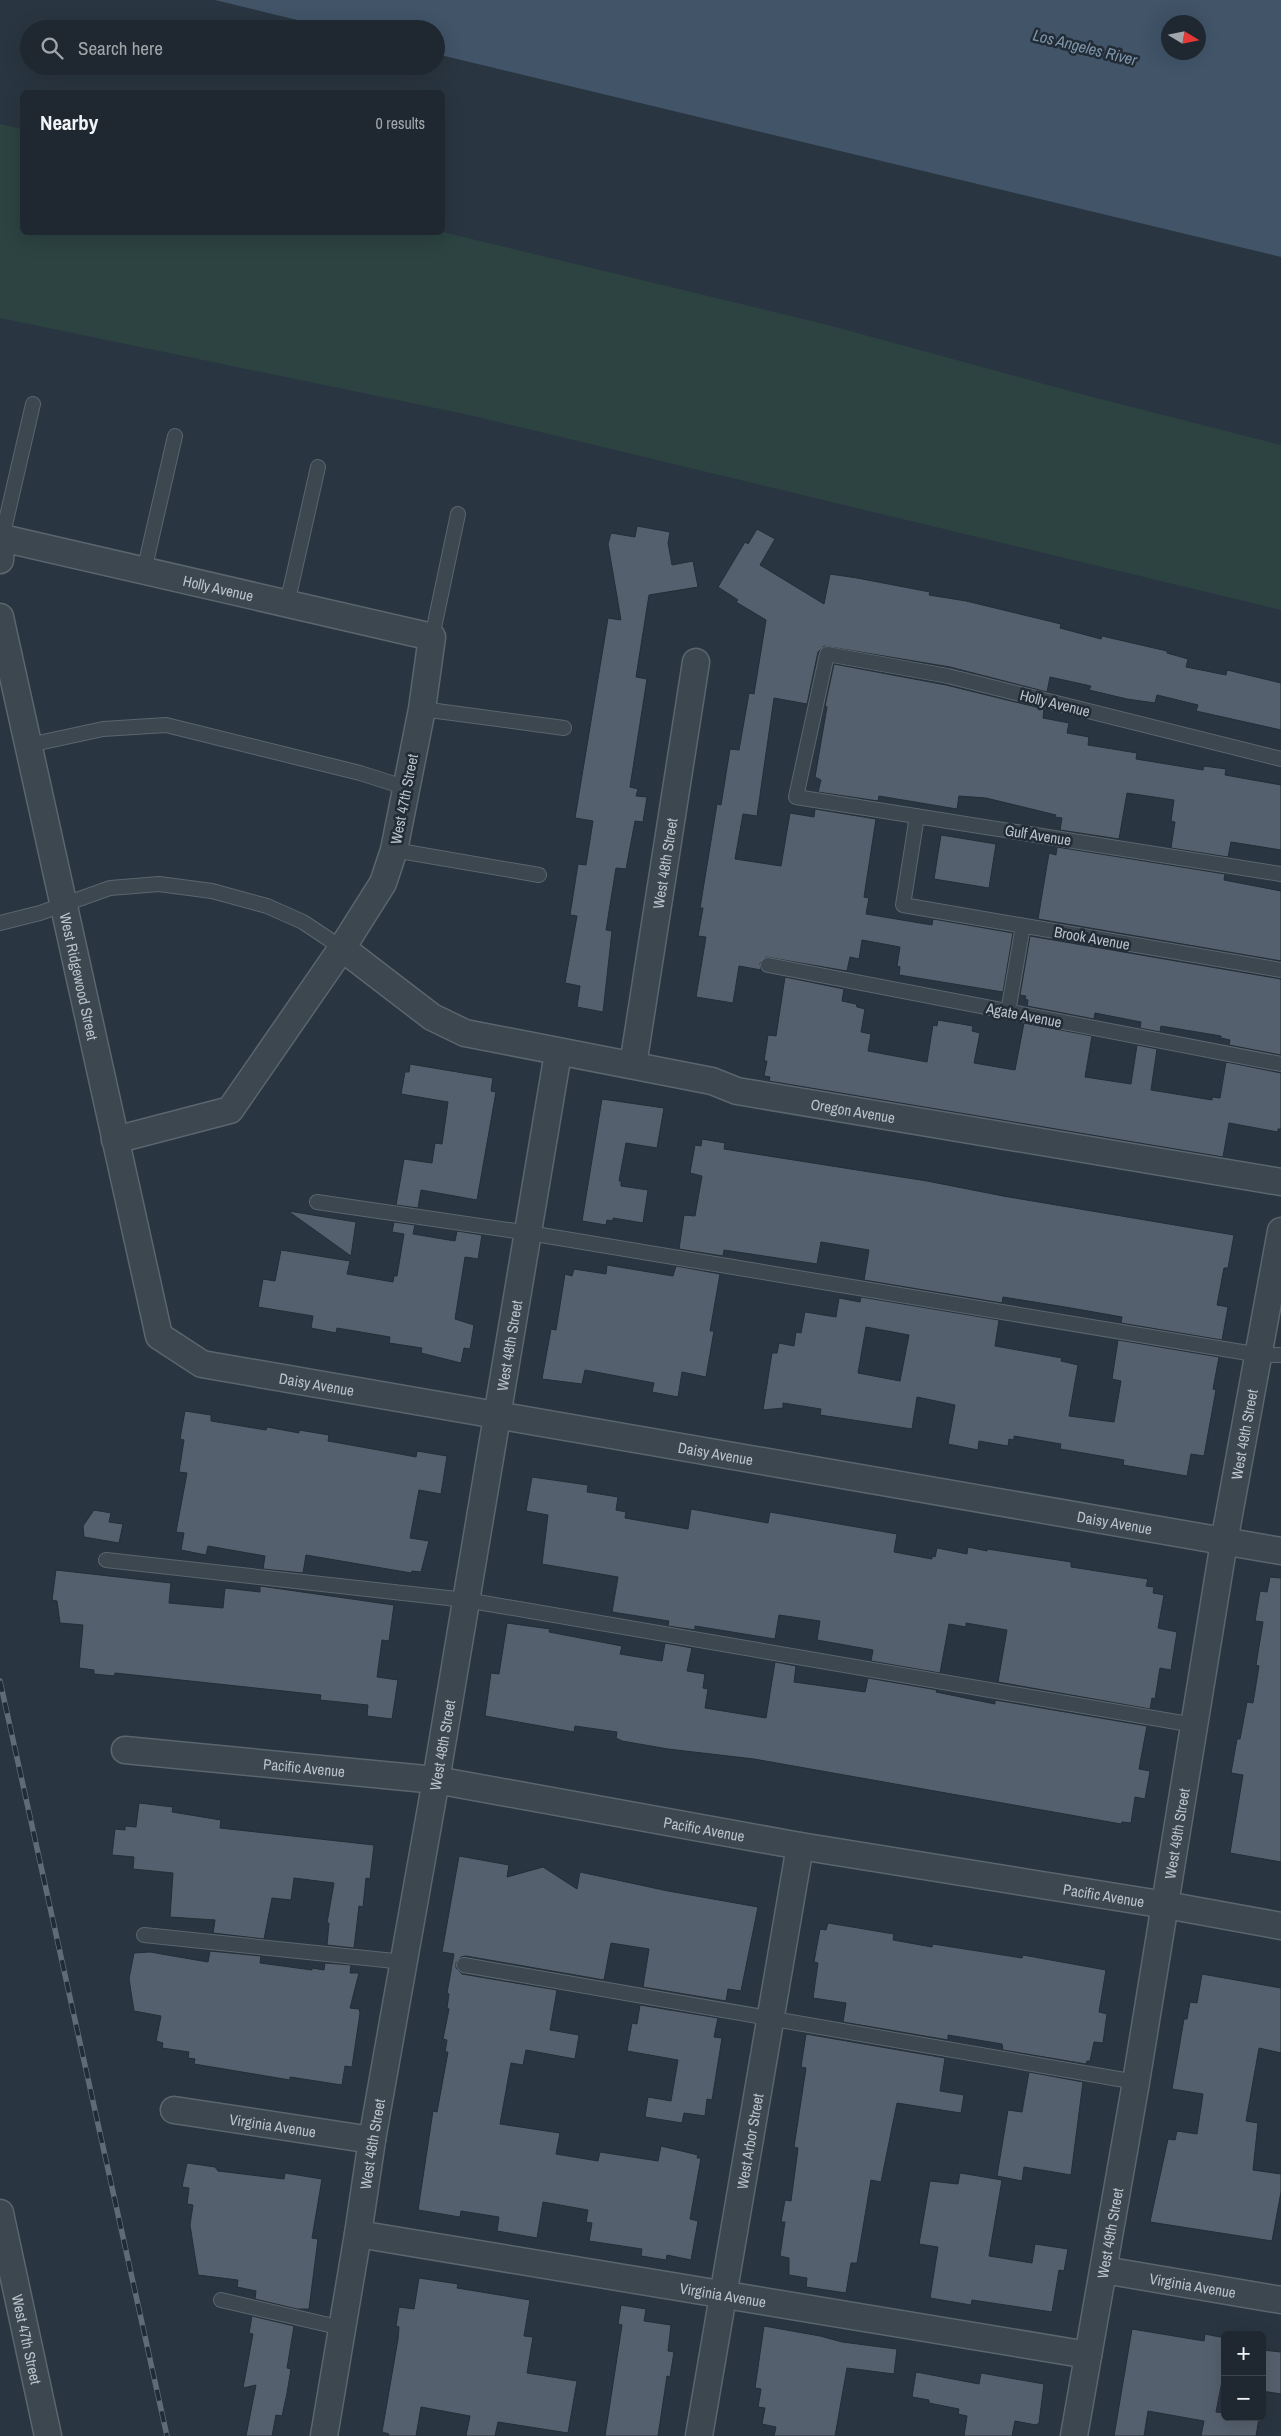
<!DOCTYPE html>
<html lang="en">
<head>
<meta charset="utf-8">
<style>
  :root { --surface:#1f2830; --page:#2c343c; --text:#f1f3f6; --muted:#a1a6ab; --line:#3c444c }
  body { margin:0; font-family:"Archivo Narrow",sans-serif; background:var(--page); color:var(--text) }
  .controls { position:absolute; right:15px; bottom:15px; display:grid; overflow:hidden; border-radius:8px; box-shadow:0 5px 20px #0002 }
  .controls button { width:45px; height:45px; display:grid; place-items:center; padding:0; border:0; border-bottom:1px solid var(--line); background:var(--surface); color:var(--text); font:25px sans-serif }
  .compass { position:absolute; left:1161px; top:15px; width:45px; height:45px; border-radius:50%; background:var(--surface); box-shadow:0 5px 20px #0002; rotate:100deg }
  .list { margin:0; padding:0; list-style:none }
  h2 { display:flex; justify-content:space-between; align-items:center; height:65px; margin:0; padding:0 20px; font-size:21px }
  h2 small { font-size:16px; font-weight:400; color:var(--muted) }
  .icon { flex:none; width:28px; height:28px; fill:none; stroke:currentColor; stroke-width:2; stroke-linecap:round; stroke-linejoin:round }
  .map { position:relative; flex:none; width:1281px; height:2436px; overflow:hidden }
  .search { position:absolute; background:var(--surface); box-shadow:0 5px 20px #0002; left:20px; top:20px; width:425px; height:55px; display:flex; align-items:center; gap:12px; box-sizing:border-box; padding:0 18px; border-radius:28px; color:var(--muted); font-size:19px }
  .panel { position:absolute; background:var(--surface); box-shadow:0 5px 20px #0002; left:20px; top:90px; width:425px; height:145px; border-radius:8px }
  .map>svg:first-child { display:block }
  .green { fill:#2c4342 }
  .water { fill:#415468; fill-rule:evenodd }
  .building { fill:#55606e; stroke:#242e38; fill-rule:evenodd }
  .lines { fill:none; stroke-linecap:round; stroke-linejoin:round }
  .lane-casing { stroke:#5b656e; stroke-width:16 }
  .street-casing { stroke:#5b656e; stroke-width:29 }
  .lane { stroke:#3d4750; stroke-width:14 }
  .street { stroke:#3d4750; stroke-width:26 }
  .rail-casing { stroke:#606b77; stroke-width:5.5 }
  .rail { stroke:#222c36; stroke-width:4; stroke-dasharray:11; stroke-linecap:butt }
  .labels { text-anchor:middle; dominant-baseline:central; stroke-width:5; stroke-linejoin:round; paint-order:stroke }
  .street-label { font-size:15px; fill:#bac2cb; stroke:#222c36 }
  .water-label { font-size:16px; font-style:italic; fill:#7e95aa; stroke:#222c36 }
</style>
</head>
<body>
<div class="map">
<svg width="1281" height="2436" viewBox="0 0 1281 2436">
  <rect width="100%" height="100%" fill="#293540"/>
  <path class="green" d="M 0,124 L 22,129 L 22,232 L 443,232 L 828,325 L 1081,394 L 1281,445 L 1281,610 L 469,415 L 0,318 Z"/>
  <path class="water" d="M 215,0 L 1281,0 L 1281,257 L 436,54 L 436,29 L 334,29 ZM 1168,22 L 1198,22 L 1198,52 L 1168,52 Z"/>
  <path class="building" d="M 637,526 L 670,532 L 668,543 L 672,565 L 693,561 L 698,587 L 649,595 L 636,677 L 647,679 L 630,787 L 638,789 L 636,796 L 647,797 L 643,822 L 635,821 L 626,869 L 616,868 L 606,930 L 612,931 L 603,1012 L 577,1007 L 580,986 L 565,983 L 577,916 L 570,915 L 578,864 L 586,865 L 593,821 L 575,818 L 608,618 L 621,620 L 608,544 L 611,533 L 635,537 Z
    M 757,529 L 775,539 L 760,565 L 824,604 L 830,574 L 857,578 L 930,592 L 929,595 L 966,601 L 1061,624 L 1060,628 L 1101,639 L 1102,636 L 1167,651 L 1167,653 L 1188,659 L 1186,667 L 1226,675 L 1227,670 L 1281,683 L 1281,730 L 1196,711 L 1198,705 L 1157,695 L 1155,703 L 1127,699 L 1089,690 L 1091,686 L 1050,677 L 1047,692 L 950,667 L 824,646 L 818,652 L 807,704 L 774,698 L 757,816 L 743,814 L 735,859 L 781,866 L 790,813 L 814,817 L 815,809 L 876,819 L 864,897 L 869,898 L 866,914 L 932,925 L 933,919 L 1013,933 L 1003,992 L 899,975 L 900,967 L 897,966 L 900,947 L 862,940 L 859,959 L 850,957 L 847,971 L 766,957 L 760,963 L 761,970 L 739,966 L 733,1003 L 696,997 L 706,937 L 698,936 L 703,908 L 700,908 L 717,804 L 721,805 L 730,749 L 739,750 L 749,693 L 754,694 L 766,620 L 736,602 L 738,600 L 718,587 L 745,542 L 748,544 Z
    M 834,664 L 946,685 L 1044,709 L 1043,718 L 1069,723 L 1067,733 L 1089,737 L 1088,745 L 1137,753 L 1136,759 L 1203,770 L 1204,766 L 1226,769 L 1225,775 L 1281,785 L 1281,850 L 1231,842 L 1228,857 L 1171,848 L 1175,822 L 1171,821 L 1174,800 L 1127,793 L 1119,839 L 1060,830 L 1062,818 L 1055,817 L 1056,815 L 986,798 L 959,796 L 957,809 L 879,796 L 878,801 L 818,792 L 821,780 L 815,777 L 827,707 L 825,706 Z
    M 941,835 L 996,844 L 989,888 L 934,879 Z
    M 1057,847 L 1225,874 L 1224,880 L 1281,891 L 1281,961 L 1038,919 L 1049,853 L 1056,855 Z
    M 1030,936 L 1281,979 L 1281,1055 L 1229,1045 L 1230,1040 L 1221,1038 L 1221,1036 L 1161,1026 L 1160,1032 L 1140,1028 L 1141,1022 L 1095,1013 L 1094,1019 L 1027,1006 L 1028,1000 L 1025,999 L 1026,996 L 1020,995 Z
    M 785,977 L 844,989 L 842,1001 L 856,1004 L 857,1007 L 865,1009 L 861,1032 L 871,1034 L 868,1051 L 927,1062 L 933,1025 L 937,1026 L 938,1020 L 973,1026 L 972,1031 L 980,1033 L 974,1063 L 1015,1070 L 1024,1023 L 1092,1036 L 1085,1077 L 1131,1084 L 1137,1045 L 1157,1049 L 1151,1090 L 1212,1100 L 1212,1097 L 1220,1098 L 1226,1062 L 1281,1073 L 1281,1129 L 1278,1129 L 1278,1132 L 1229,1123 L 1223,1157 L 769,1081 L 770,1077 L 764,1076 L 767,1061 L 764,1061 L 768,1035 L 776,1036 Z
    M 410,1064 L 493,1078 L 491,1091 L 496,1092 L 477,1200 L 421,1190 L 418,1208 L 396,1205 L 404,1159 L 432,1163 L 435,1143 L 442,1144 L 448,1102 L 401,1094 L 405,1072 L 409,1072 Z
    M 602,1099 L 664,1108 L 657,1148 L 626,1143 L 619,1181 L 621,1181 L 621,1186 L 648,1190 L 643,1223 L 613,1218 L 613,1221 L 607,1220 L 606,1225 L 582,1221 Z
    M 702,1139 L 725,1143 L 724,1149 L 927,1181 L 1003,1196 L 1234,1235 L 1228,1268 L 1224,1268 L 1217,1305 L 1228,1307 L 1222,1340 L 1121,1323 L 1122,1317 L 1071,1308 L 1003,1297 L 1002,1303 L 864,1280 L 869,1250 L 821,1242 L 817,1264 L 724,1250 L 723,1256 L 679,1249 L 684,1215 L 695,1216 L 702,1176 L 690,1173 L 695,1145 L 701,1146 Z
    M 288,1211 L 356,1222 L 351,1256 Z
    M 394,1222 L 415,1225 L 413,1234 L 455,1241 L 457,1231 L 482,1235 L 478,1259 L 465,1257 L 455,1319 L 474,1325 L 470,1349 L 464,1348 L 461,1363 L 421,1353 L 422,1348 L 389,1343 L 390,1337 L 337,1328 L 336,1333 L 311,1328 L 313,1316 L 258,1307 L 263,1279 L 275,1281 L 281,1250 L 350,1261 L 347,1274 L 393,1282 L 394,1276 L 397,1276 L 404,1234 L 392,1232 Z
    M 607,1265 L 673,1276 L 676,1266 L 720,1274 L 710,1331 L 714,1331 L 706,1377 L 682,1372 L 678,1397 L 652,1392 L 654,1383 L 585,1370 L 582,1384 L 542,1379 L 551,1329 L 556,1330 L 565,1274 L 572,1276 L 574,1269 L 606,1274 Z
    M 861,1297 L 999,1320 L 995,1346 L 1062,1358 L 1061,1361 L 1078,1365 L 1069,1416 L 1114,1422 L 1121,1381 L 1112,1379 L 1118,1340 L 1219,1357 L 1213,1389 L 1216,1390 L 1204,1456 L 1191,1454 L 1187,1476 L 1123,1465 L 1124,1460 L 1060,1449 L 1061,1444 L 1014,1436 L 1014,1440 L 1009,1439 L 1008,1446 L 979,1441 L 978,1450 L 948,1444 L 955,1405 L 917,1397 L 912,1429 L 820,1415 L 821,1409 L 783,1403 L 783,1408 L 763,1410 L 772,1353 L 777,1353 L 779,1343 L 794,1346 L 796,1332 L 801,1333 L 805,1312 L 836,1317 L 839,1298 L 860,1302 ZM 866,1327 L 909,1335 L 900,1381 L 858,1373 Z
    M 185,1411 L 211,1415 L 211,1421 L 266,1430 L 267,1427 L 299,1433 L 299,1430 L 329,1435 L 328,1441 L 384,1451 L 416,1457 L 417,1451 L 447,1456 L 441,1494 L 419,1490 L 410,1538 L 429,1541 L 421,1572 L 412,1571 L 411,1573 L 306,1555 L 303,1573 L 263,1569 L 265,1556 L 208,1546 L 206,1555 L 181,1550 L 184,1533 L 176,1532 L 187,1473 L 179,1472 L 184,1440 L 180,1439 Z
    M 532,1477 L 588,1485 L 587,1492 L 618,1497 L 616,1510 L 626,1512 L 625,1518 L 688,1529 L 691,1509 L 768,1523 L 770,1512 L 897,1534 L 894,1552 L 932,1559 L 932,1556 L 935,1557 L 937,1548 L 967,1554 L 968,1547 L 987,1551 L 987,1549 L 1071,1562 L 1071,1567 L 1148,1579 L 1146,1586 L 1154,1587 L 1153,1593 L 1164,1595 L 1158,1628 L 1177,1632 L 1171,1670 L 1160,1668 L 1155,1699 L 1152,1698 L 1150,1709 L 998,1682 L 1007,1630 L 966,1623 L 966,1627 L 949,1624 L 940,1673 L 871,1661 L 873,1650 L 817,1640 L 820,1621 L 779,1615 L 775,1639 L 695,1626 L 695,1630 L 668,1626 L 669,1621 L 612,1612 L 618,1577 L 542,1564 L 548,1515 L 526,1511 Z
    M 94,1510 L 111,1513 L 109,1522 L 123,1524 L 119,1543 L 84,1537 L 83,1526 Z
    M 56,1570 L 171,1583 L 169,1603 L 223,1608 L 225,1588 L 260,1592 L 260,1586 L 394,1605 L 389,1641 L 382,1640 L 377,1677 L 398,1680 L 392,1719 L 367,1716 L 368,1705 L 320,1700 L 321,1695 L 115,1673 L 114,1676 L 94,1674 L 94,1670 L 79,1668 L 83,1625 L 60,1623 L 57,1601 L 52,1600 Z
    M 1270,1577 L 1281,1578 L 1281,1862 L 1230,1853 L 1243,1775 L 1231,1773 L 1237,1739 L 1240,1739 L 1247,1702 L 1253,1703 L 1259,1666 L 1256,1665 L 1263,1622 L 1255,1621 L 1260,1591 L 1267,1592 Z
    M 507,1623 L 550,1629 L 549,1632 L 622,1646 L 620,1654 L 662,1661 L 665,1643 L 692,1648 L 687,1671 L 705,1674 L 703,1688 L 708,1689 L 705,1708 L 766,1718 L 775,1662 L 796,1666 L 794,1682 L 865,1692 L 868,1678 L 937,1690 L 936,1692 L 995,1704 L 995,1700 L 1147,1726 L 1139,1769 L 1150,1771 L 1145,1799 L 1135,1797 L 1131,1823 L 1122,1822 L 1121,1824 L 754,1759 L 668,1749 L 622,1741 L 616,1738 L 617,1732 L 575,1726 L 574,1732 L 485,1716 L 491,1673 L 499,1674 Z
    M 139,1803 L 173,1807 L 172,1812 L 221,1820 L 220,1828 L 374,1845 L 370,1879 L 366,1878 L 363,1907 L 359,1906 L 354,1948 L 327,1945 L 329,1923 L 327,1923 L 334,1883 L 294,1878 L 291,1900 L 272,1898 L 264,1939 L 213,1933 L 215,1920 L 170,1917 L 173,1873 L 133,1869 L 134,1857 L 112,1855 L 115,1829 L 125,1830 L 125,1826 L 136,1827 Z
    M 459,1856 L 509,1865 L 507,1877 L 543,1867 L 577,1889 L 580,1872 L 668,1891 L 758,1907 L 741,1991 L 728,1989 L 726,2001 L 643,1987 L 649,1949 L 611,1943 L 604,1980 L 466,1956 L 461,1957 L 456,1963 L 456,1968 L 462,1974 L 557,1990 L 550,2030 L 579,2035 L 575,2059 L 526,2050 L 523,2065 L 511,2063 L 500,2124 L 560,2133 L 556,2154 L 598,2161 L 600,2152 L 658,2161 L 661,2146 L 698,2155 L 697,2158 L 701,2158 L 690,2219 L 698,2221 L 691,2260 L 667,2255 L 666,2260 L 641,2256 L 642,2249 L 589,2241 L 592,2223 L 586,2222 L 588,2210 L 543,2202 L 537,2238 L 497,2231 L 499,2217 L 461,2211 L 460,2217 L 418,2210 L 433,2111 L 437,2112 L 448,2052 L 445,2052 L 447,2040 L 443,2039 L 449,2009 L 447,2008 L 449,1994 L 447,1993 L 454,1954 L 442,1952 Z
    M 828,1923 L 894,1934 L 893,1940 L 932,1947 L 933,1944 L 1022,1958 L 1023,1955 L 1106,1970 L 1099,2012 L 1107,2014 L 1103,2043 L 1094,2042 L 1090,2061 L 1087,2061 L 1086,2064 L 1003,2050 L 1002,2044 L 948,2035 L 948,2040 L 843,2022 L 846,2003 L 813,1998 L 818,1963 L 814,1962 L 820,1929 L 826,1930 Z
    M 210,1951 L 261,1956 L 260,1963 L 312,1970 L 312,1968 L 324,1970 L 325,1963 L 351,1965 L 350,1973 L 359,1973 L 350,2008 L 359,2009 L 360,2013 L 352,2067 L 345,2066 L 342,2085 L 290,2077 L 290,2080 L 194,2064 L 195,2059 L 188,2058 L 189,2052 L 162,2048 L 163,2043 L 156,2041 L 161,2016 L 134,2011 L 129,1979 L 134,1953 L 150,1952 L 208,1962 Z
    M 1202,1974 L 1281,1988 L 1281,2053 L 1259,2048 L 1246,2121 L 1258,2123 L 1253,2170 L 1281,2174 L 1281,2192 L 1272,2241 L 1150,2222 L 1168,2139 L 1175,2140 L 1177,2131 L 1197,2134 L 1203,2094 L 1172,2089 L 1184,2019 L 1187,2019 L 1190,2002 L 1197,2003 Z
    M 640,2005 L 718,2018 L 714,2037 L 722,2038 L 712,2100 L 707,2099 L 705,2116 L 684,2113 L 682,2123 L 645,2117 L 648,2097 L 671,2101 L 678,2060 L 627,2051 L 632,2023 L 637,2024 Z
    M 806,2034 L 945,2058 L 940,2091 L 964,2095 L 961,2113 L 897,2103 L 881,2182 L 871,2180 L 857,2263 L 851,2263 L 846,2293 L 806,2287 L 807,2278 L 789,2275 L 789,2258 L 780,2256 L 785,2222 L 781,2222 L 785,2200 L 791,2201 L 797,2156 L 798,2148 L 794,2147 L 806,2068 L 801,2067 Z
    M 1029,2072 L 1083,2082 L 1071,2175 L 1024,2167 L 1022,2181 L 997,2176 L 1008,2110 L 1022,2112 Z
    M 187,2163 L 215,2167 L 218,2171 L 284,2179 L 285,2173 L 322,2179 L 312,2238 L 318,2239 L 309,2309 L 297,2309 L 255,2299 L 256,2291 L 237,2287 L 238,2280 L 198,2275 L 190,2225 L 193,2205 L 187,2204 L 189,2188 L 182,2187 Z
    M 960,2173 L 1002,2180 L 989,2256 L 1032,2263 L 1035,2244 L 1068,2249 L 1064,2271 L 1059,2270 L 1052,2312 L 972,2300 L 971,2305 L 930,2298 L 938,2247 L 919,2244 L 930,2181 L 958,2184 Z
    M 419,2278 L 458,2284 L 457,2288 L 530,2300 L 524,2336 L 533,2337 L 527,2373 L 577,2381 L 568,2433 L 498,2422 L 495,2436 L 466,2436 L 470,2416 L 421,2407 L 416,2436 L 388,2436 L 389,2434 L 382,2432 L 398,2339 L 399,2327 L 396,2326 L 399,2307 L 414,2309 Z
    M 621,2305 L 646,2309 L 644,2321 L 671,2325 L 668,2351 L 674,2352 L 670,2377 L 667,2376 L 658,2436 L 605,2436 L 622,2325 L 618,2324 Z
    M 252,2316 L 294,2326 L 287,2368 L 291,2369 L 287,2393 L 282,2416 L 276,2415 L 272,2436 L 246,2436 L 256,2385 L 243,2388 L 253,2334 L 249,2333 Z
    M 764,2326 L 820,2336 L 842,2342 L 897,2349 L 894,2374 L 847,2368 L 835,2436 L 774,2436 L 776,2427 L 762,2424 L 765,2408 L 758,2407 L 761,2389 L 755,2388 Z
    M 1132,2329 L 1204,2341 L 1205,2334 L 1225,2338 L 1225,2366 L 1216,2412 L 1225,2413 L 1225,2417 L 1259,2418 L 1256,2436 L 1201,2436 L 1204,2421 L 1148,2411 L 1144,2436 L 1114,2436 Z
    M 1262,2350 L 1281,2352 L 1281,2394 L 1262,2391 Z
    M 916,2372 L 979,2384 L 981,2373 L 1044,2384 L 1039,2423 L 1036,2425 L 1015,2421 L 1012,2436 L 964,2436 L 967,2416 L 958,2414 L 959,2409 L 929,2403 L 929,2400 L 912,2397 Z"/>
  <g class="lines">
    <g class="lane-casing">
      <path id="lane" d="M 0,537 L 2,538 L 33,404
        M 144,571 L 175,436
        M 287,604 L 318,467
        M 432,637 L 458,514
        M 422,709 L 564,728
        M 29,745 L 103,729 L 166,725 L 360,773 L 407,788
        M 1281,759 L 948,676 L 827,654 L 796,797 L 1281,874
        M 917,816 L 903,905 L 1281,970
        M 394,850 L 539,875
        M 0,923 L 40,913 L 110,888 L 159,884 L 212,891 L 267,906 L 303,922 L 342,948
        M 768,965 L 1281,1064
        M 1008,1012 L 1023,926
        M 317,1202 L 529,1233 L 1260,1355 L 1281,1355
        M 106,1560 L 466,1600 L 1194,1725
        M 144,1935 L 404,1962
        M 464,1965 L 1136,2082
        M 221,2300 L 342,2328"/>
    </g>
    <g class="street-casing">
      <g id="street">
        <path id="s1" d="M 0,560 L 2,538 L 432,637 L 422,709 L 394,850 L 383,883 L 342,948"/>
        <path id="s2" d="M 0,617 L 159,1336 L 202,1364 L 1281,1551"/>
        <path id="s3" d="M 633,1065 L 696,662"/>
        <path id="s4" d="M 115,1140 L 230,1110 L 342,948 L 432,1017 L 465,1033 L 712,1081 L 737,1091 L 1281,1182"/>
        <path id="s5" d="M 125,1750 L 436,1780 L 800,1846 L 1166,1905 L 1281,1926"/>
        <path id="s6" d="M 174,2110 L 372,2140"/>
        <path id="s7" d="M 0,2213 L 48,2436"/>
        <path id="s8" d="M 358,2234 L 1088,2355"/>
        <path id="s9" d="M 1104,2270 L 1281,2300"/>
        <path id="s10" d="M 324,2436 L 358,2234 L 372,2140 L 436,1780 L 558,1053"/>
        <path id="s11" d="M 699,2436 L 800,1846"/>
        <path id="s12" d="M 1074,2436 L 1136,2082 L 1224,1542 L 1281,1231"/>
      </g>
    </g>
    <use href="#lane" class="lane"/>
    <use href="#street" class="street"/>
    <g class="rail-casing">
      <path id="rail" d="M 0,1681 L 167,2436"/>
    </g>
    <use href="#rail" class="rail"/>
  </g>
  <g class="labels">
    <g class="street-label">
      <text stroke="none"><textPath href="#s1" startOffset="244">Holly Avenue</textPath></text>
      <text transform="translate(1055 703) rotate(14)">Holly Avenue</text>
      <text transform="translate(404 799) rotate(-79)">West 47th Street</text>
      <text transform="translate(1038 835) rotate(9)">Gulf Avenue</text>
      <text stroke="none"><textPath href="#s3" startOffset="204">West 48th Street</textPath></text>
      <text transform="translate(1092 938) rotate(10)">Brook Avenue</text>
      <text stroke="none"><textPath href="#s2" startOffset="368">West Ridgewood Street</textPath></text>
      <text transform="translate(1024 1015) rotate(11)">Agate Avenue</text>
      <text stroke="none"><textPath href="#s4" startOffset="862">Oregon Avenue</textPath></text>
      <text stroke="none"><textPath href="#s10" startOffset="1106">West 48th Street</textPath></text>
      <text stroke="none"><textPath href="#s2" startOffset="904">Daisy Avenue</textPath></text>
      <text stroke="none"><textPath href="#s12" startOffset="1016">West 49th Street</textPath></text>
      <text stroke="none"><textPath href="#s2" startOffset="1309">Daisy Avenue</textPath></text>
      <text stroke="none"><textPath href="#s2" startOffset="1714">Daisy Avenue</textPath></text>
      <text stroke="none"><textPath href="#s10" startOffset="701">West 48th Street</textPath></text>
      <text stroke="none"><textPath href="#s5" startOffset="180">Pacific Avenue</textPath></text>
      <text stroke="none"><textPath href="#s5" startOffset="585">Pacific Avenue</textPath></text>
      <text stroke="none"><textPath href="#s12" startOffset="611">West 49th Street</textPath></text>
      <text stroke="none"><textPath href="#s5" startOffset="990">Pacific Avenue</textPath></text>
      <text stroke="none"><textPath href="#s6" startOffset="100">Virginia Avenue</textPath></text>
      <text stroke="none"><textPath href="#s11" startOffset="299">West Arbor Street</textPath></text>
      <text stroke="none"><textPath href="#s10" startOffset="296">West 48th Street</textPath></text>
      <text stroke="none"><textPath href="#s12" startOffset="206">West 49th Street</textPath></text>
      <text stroke="none"><textPath href="#s9" startOffset="90">Virginia Avenue</textPath></text>
      <text stroke="none"><textPath href="#s8" startOffset="370">Virginia Avenue</textPath></text>
      <text stroke="none"><textPath href="#s7" startOffset="129">West 47th Street</textPath></text>
    </g>
    <g class="water-label">
      <text transform="translate(1085 47) rotate(14)">Los Angeles River</text>
    </g>
  </g>
</svg>
<div class="controls">
<button>+</button>
<button>−</button>
</div>
<svg class="compass" viewBox="-18 -18 36 36"><path d="M0-13l5 13h-10z" fill="#e53935"/><path d="M0 13l5-13h-10z" fill="#a1a6ab"/></svg>
<div class="search"><svg class="icon" aria-label="search" viewBox="0 0 24 24"><circle cx="10" cy="10" r="6"/><path d="M15 15l6 6"/></svg>Search here</div>
<section class="panel">
<h2>Nearby<small>0 results</small></h2>
<ul class="list">
</ul>
</section>
</div>
</body>
</html>
